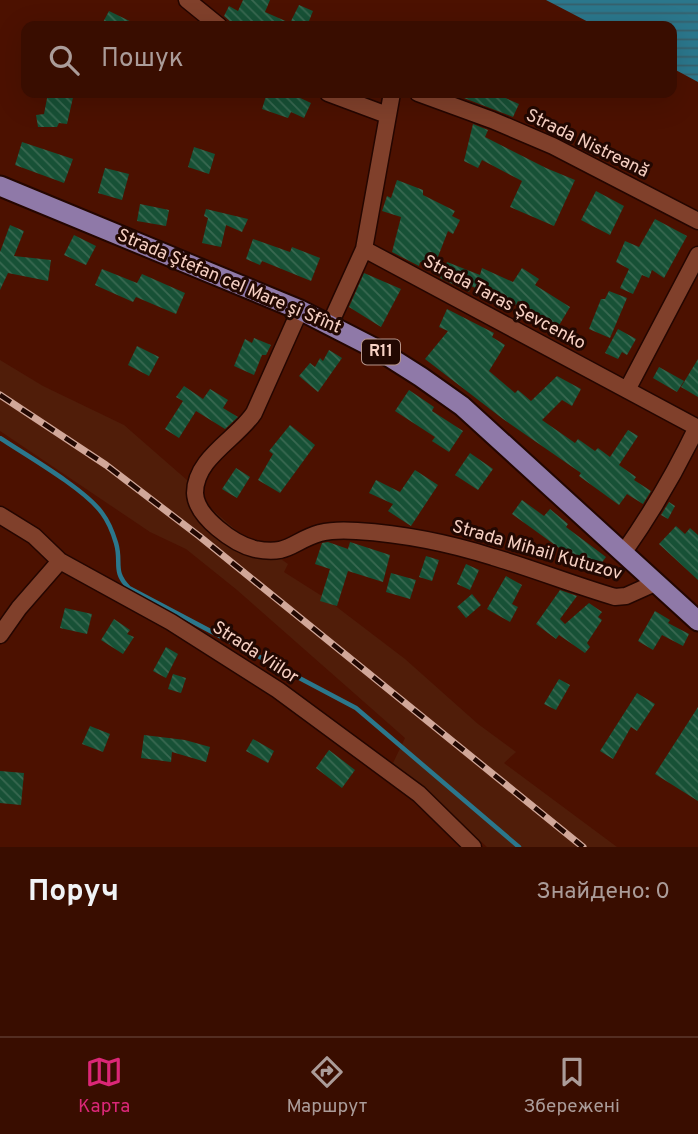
<!DOCTYPE html>
<html lang="uk">
<head>
<meta charset="utf-8">
<style>
  :root { --surface:#390d00; --page:#40160a; --text:#f1f3f6; --muted:#ab9c99; --line:#532d22; --accent:#db2777 }
  body { margin:0; font-family:Overpass,sans-serif; background:var(--page); color:var(--text) }
  .list { margin:0; padding:0; list-style:none }
  h2 { display:flex; justify-content:space-between; align-items:center; height:91px; margin:0; padding:0 28px; font-size:30px }
  h2 small { font-size:23px; font-weight:400; color:var(--muted) }
  .icon { flex:none; width:38px; height:38px; fill:none; stroke:currentColor; stroke-width:2; stroke-linecap:round; stroke-linejoin:round }
  .map { position:relative; flex:none; width:698px; height:847px; overflow:hidden }
  .search { position:absolute; background:var(--surface); box-shadow:0 7px 28px #0002; left:21px; right:21px; top:21px; height:77px; display:flex; align-items:center; gap:18px; box-sizing:border-box; padding:0 24px; border-radius:14px; color:var(--muted); font-size:26px }
  .sheet { height:189px; background:var(--surface) }
  nav { display:flex; justify-content:space-around; align-items:center; box-sizing:border-box; height:98px; border-top:2px solid var(--line); background:var(--surface); font-size:19px; color:var(--muted) }
  nav a { display:grid; justify-items:center; gap:4px }
  nav .on { color:var(--accent) }
  .map>svg:first-child { display:block }
  .built { fill:#501d09 }
  .water { fill:url(#water-rules) }
  .lines { fill:none; stroke-linecap:round; stroke-linejoin:round }
  .stream { stroke:#2b778c; stroke-width:4.5 }
  .building { fill:url(#building-back-hatch) }
  .minor-casing { stroke:#240600; stroke-width:19 }
  .primary-casing { stroke:#240600; stroke-width:23 }
  .minor { stroke:#80402b; stroke-width:16 }
  .primary { stroke:#8f79a8; stroke-width:19 }
  .rail-casing { stroke:#d1a799; stroke-width:7 }
  .rail { stroke:#220802; stroke-width:4.5; stroke-dasharray:13; stroke-linecap:butt }
  .labels { text-anchor:middle; dominant-baseline:central; stroke-width:6; stroke-linejoin:round; paint-order:stroke }
  .shield { fill:#220802; stroke:#b69489; stroke-width:2 }
  .shield-label { font-size:16px; font-weight:bold; fill:#f6d0c3 }
  .street-label { font-size:18px; fill:#f6d0c3; stroke:#220802 }
</style>
</head>
<body>
<div class="map">
<svg width="698" height="847" viewBox="0 0 698 847">
  <defs>
    <pattern id="water-rules" width="6" height="5" patternUnits="userSpaceOnUse" patternTransform="scale(1.75)"><rect width="6" height="5" fill="#2b778c"/><path d="M0 2.5h6" fill="none" stroke="#37606b"/></pattern>
    <pattern id="building-back-hatch" width="6" height="6" patternUnits="userSpaceOnUse" patternTransform="scale(1.75)"><rect width="6" height="6" fill="#175136"/><path d="M-1 5l2 2M0 0l6 6M5-1l2 2" fill="none" stroke="#396951"/></pattern>
  </defs>
  <rect width="100%" height="100%" fill="#4c1100"/>
  <path class="built" d="M 0,360 L 43,386 L 124,425 L 203,494 L 206,504 L 244,537 L 256,541 L 288,564 L 284,572 L 325,598 L 405,659 L 478,724 L 516,752 L 504,763 L 617,847 L 487,847 L 393,763 L 405,738 L 237,590 L 186,549 L 150,532 L 0,431 Z"/>
  <path class="water" d="M 546,0 L 698,0 L 698,82 L 672,68 L 672,26 L 596,26 Z"/>
  <g class="lines">
    <path class="stream" d="M 0,438 C 26,455 85,489 102,513 C 108,521 113,533 116,543 C 122,563 112,571 129,588 L 356,708 L 519,847"/>
  </g>
  <path class="building" d="M 243,0 L 270,0 L 265,12 L 290,23 L 299,5 L 313,11 L 307,26 L 230,26 L 232,23 L 224,16 L 229,6 L 238,11 Z
    M 109,11 L 140,26 L 101,26 Z
    M 48,93 L 74,93 L 67,124 L 59,123 L 57,127 L 38,127 L 36,115 L 44,114 Z
    M 267,93 L 297,93 L 296,96 L 311,103 L 304,118 L 291,112 L 288,118 L 262,109 Z
    M 451,93 L 494,93 L 519,104 L 513,117 Z
    M 473,124 L 488,130 L 485,137 L 546,168 L 575,180 L 554,226 L 510,207 L 522,181 L 482,160 L 478,168 L 464,161 Z
    M 22,142 L 73,159 L 64,183 L 15,165 Z
    M 194,147 L 215,154 L 209,174 L 188,167 Z
    M 105,168 L 129,174 L 122,200 L 98,193 Z
    M 397,180 L 423,190 L 423,195 L 455,211 L 452,216 L 460,220 L 453,234 L 448,231 L 434,267 L 420,262 L 419,266 L 392,252 L 401,217 L 382,211 L 387,196 L 391,198 Z
    M 596,191 L 624,206 L 610,235 L 581,220 Z
    M 140,204 L 169,210 L 166,226 L 137,221 Z
    M 206,209 L 248,219 L 242,232 L 226,225 L 221,247 L 202,243 L 208,218 L 204,216 Z
    M 655,219 L 687,236 L 664,278 L 652,270 L 649,278 L 642,275 L 633,294 L 620,288 L 629,269 L 616,262 L 625,241 L 639,247 Z
    M 10,225 L 24,231 L 14,256 L 51,260 L 48,281 L 8,273 L 0,290 L 0,252 Z
    M 74,235 L 96,246 L 86,265 L 64,255 Z
    M 253,239 L 290,252 L 292,247 L 320,258 L 311,281 L 262,261 L 260,265 L 246,259 Z
    M 447,262 L 480,275 L 482,268 L 513,282 L 522,268 L 539,279 L 535,285 L 570,307 L 558,327 L 518,301 L 516,305 L 471,286 L 469,292 L 440,278 Z
    M 102,269 L 137,283 L 142,274 L 185,293 L 176,314 L 136,297 L 133,302 L 95,285 Z
    M 364,273 L 401,289 L 381,327 L 349,307 Z
    M 609,291 L 627,298 L 610,338 L 589,329 L 601,299 L 605,299 Z
    M 447,309 L 494,333 L 492,337 L 505,345 L 489,371 L 515,393 L 518,390 L 531,401 L 557,376 L 581,389 L 572,406 L 562,400 L 542,420 L 575,443 L 578,439 L 595,451 L 598,448 L 610,457 L 628,430 L 638,436 L 619,465 L 636,477 L 634,480 L 651,491 L 643,504 L 627,494 L 619,505 L 579,476 L 581,473 L 503,419 L 425,359 L 448,331 L 439,327 Z
    M 618,329 L 636,339 L 627,355 L 622,352 L 618,359 L 605,353 Z
    M 254,338 L 271,345 L 266,355 L 262,355 L 254,375 L 234,366 L 245,339 L 252,343 Z
    M 137,346 L 159,357 L 149,376 L 128,365 Z
    M 329,350 L 342,358 L 318,392 L 299,376 L 310,363 L 315,367 L 320,358 L 323,361 Z
    M 698,359 L 698,397 L 681,387 Z
    M 659,367 L 684,381 L 677,392 L 653,378 Z
    M 184,386 L 203,399 L 210,389 L 228,400 L 223,408 L 238,417 L 225,429 L 196,411 L 179,438 L 165,429 L 183,401 L 176,397 Z
    M 409,390 L 434,407 L 432,411 L 463,431 L 449,452 L 432,441 L 435,437 L 395,411 Z
    M 290,425 L 315,445 L 280,493 L 258,480 L 273,454 L 269,451 Z
    M 470,453 L 493,469 L 478,490 L 455,475 Z
    M 236,468 L 250,477 L 237,498 L 222,489 Z
    M 415,470 L 438,485 L 411,526 L 388,511 L 393,504 L 369,493 L 376,480 L 400,492 Z
    M 522,500 L 544,516 L 550,509 L 568,524 L 566,527 L 606,557 L 594,573 L 512,514 Z
    M 669,502 L 675,506 L 668,519 L 661,515 Z
    M 676,526 L 685,534 L 690,528 L 698,535 L 698,580 L 659,544 Z
    M 328,542 L 348,549 L 350,542 L 390,555 L 383,582 L 348,571 L 337,606 L 320,601 L 330,569 L 315,564 L 322,543 Z
    M 426,556 L 439,560 L 432,581 L 419,577 Z
    M 466,564 L 479,570 L 470,590 L 457,584 Z
    M 391,573 L 416,580 L 410,599 L 386,592 Z
    M 506,576 L 522,585 L 512,604 L 518,607 L 510,622 L 487,609 Z
    M 560,590 L 577,596 L 560,619 L 565,624 L 589,603 L 602,612 L 598,617 L 602,620 L 587,643 L 590,647 L 585,653 L 559,635 L 556,639 L 536,624 Z
    M 472,594 L 481,605 L 466,618 L 457,607 Z
    M 65,608 L 92,614 L 87,634 L 60,628 Z
    M 655,611 L 670,620 L 668,623 L 689,634 L 683,646 L 662,635 L 653,650 L 638,641 Z
    M 114,619 L 130,630 L 127,634 L 134,637 L 123,654 L 101,640 Z
    M 166,647 L 178,654 L 166,678 L 153,671 Z
    M 173,674 L 186,678 L 181,693 L 168,689 Z
    M 559,679 L 570,685 L 556,710 L 544,704 Z
    M 637,693 L 655,704 L 637,731 L 631,727 L 613,759 L 600,751 Z
    M 698,707 L 698,801 L 655,774 Z
    M 90,726 L 110,734 L 103,752 L 82,744 Z
    M 144,735 L 185,740 L 210,747 L 206,762 L 172,752 L 171,762 L 141,758 Z
    M 253,739 L 274,751 L 268,763 L 246,751 Z
    M 329,750 L 355,770 L 342,788 L 316,768 Z
    M 0,771 L 24,773 L 21,805 L 0,803 Z"/>
  <g class="lines">
    <g class="minor-casing">
      <path id="minor" d="M 187,0 L 219,26
        M 328,93 L 387,115
        M 418,93 L 492,120 L 553,146 L 698,221
        M 364,249 L 698,428
        M 300,310 L 254,413 C 237,439 195,458 195,493 C 196,517 234,544 255,549 C 289,556 292,541 320,533 C 332,530 345,530 357,531 C 404,534 449,543 493,557 C 534,569 574,585 615,597 L 626,596 L 655,583
        M 330,324 L 364,249 L 392,93
        M 627,390 L 698,255
        M 0,515 L 34,536 L 60,561 L 171,622 L 278,690 L 419,794 L 473,847
        M 624,552 C 652,512 676,471 697,427
        M 0,635 L 19,608 L 60,561"/>
    </g>
    <g class="primary-casing">
      <path id="primary" d="M 0,186 L 300,310 L 380,351 L 421,377 L 462,406 L 698,621"/>
    </g>
    <use href="#minor" class="minor"/>
    <use href="#primary" class="primary"/>
    <g class="rail-casing">
      <path id="rail" d="M 0,395 L 106,465 L 199,536 L 583,847"/>
    </g>
    <use href="#rail" class="rail"/>
  </g>
  <g class="labels">
    <rect class="shield" x="362" y="339.5" width="38" height="25" rx="5"/>
    <g class="shield-label">
      <text x="381" y="352">R11</text>
    </g>
    <g class="street-label">
      <text transform="translate(587 144) rotate(26)">Strada Nistreană</text>
      <text transform="translate(229 282) rotate(23)">Strada Ştefan cel Mare şi Sfînt</text>
      <text transform="translate(504 303) rotate(28)">Strada Taras Șevcenko</text>
      <text transform="translate(537 551) rotate(16)">Strada Mihail Kutuzov</text>
      <text transform="translate(255 653) rotate(33)">Strada Viilor</text>
    </g>
  </g>
</svg>
<div class="search"><svg class="icon" aria-label="search" viewBox="0 0 24 24"><circle cx="10" cy="10" r="6"/><path d="M15 15l6 6"/></svg>Пошук</div>
</div>
<section class="sheet">
<h2>Поруч<small>Знайдено: 0</small></h2>
<ul class="list">
</ul>
</section>
<nav>
<a class="on"><svg class="icon" aria-label="map" viewBox="0 0 24 24"><path d="M3 6l6-2 6 2 6-2v14l-6 2-6-2-6 2zM9 4v14M15 6v14"/></svg>Карта</a>
<a><svg class="icon" aria-label="directions" viewBox="0 0 24 24"><path d="M12 3l9 9-9 9-9-9zM9 14v-3h6M13 9l2 2-2 2"/></svg>Маршрут</a>
<a><svg class="icon" aria-label="saved" viewBox="0 0 24 24"><path d="M7 4h10v16l-5-4-5 4z"/></svg>Збережені</a>
</nav>
</body>
</html>
